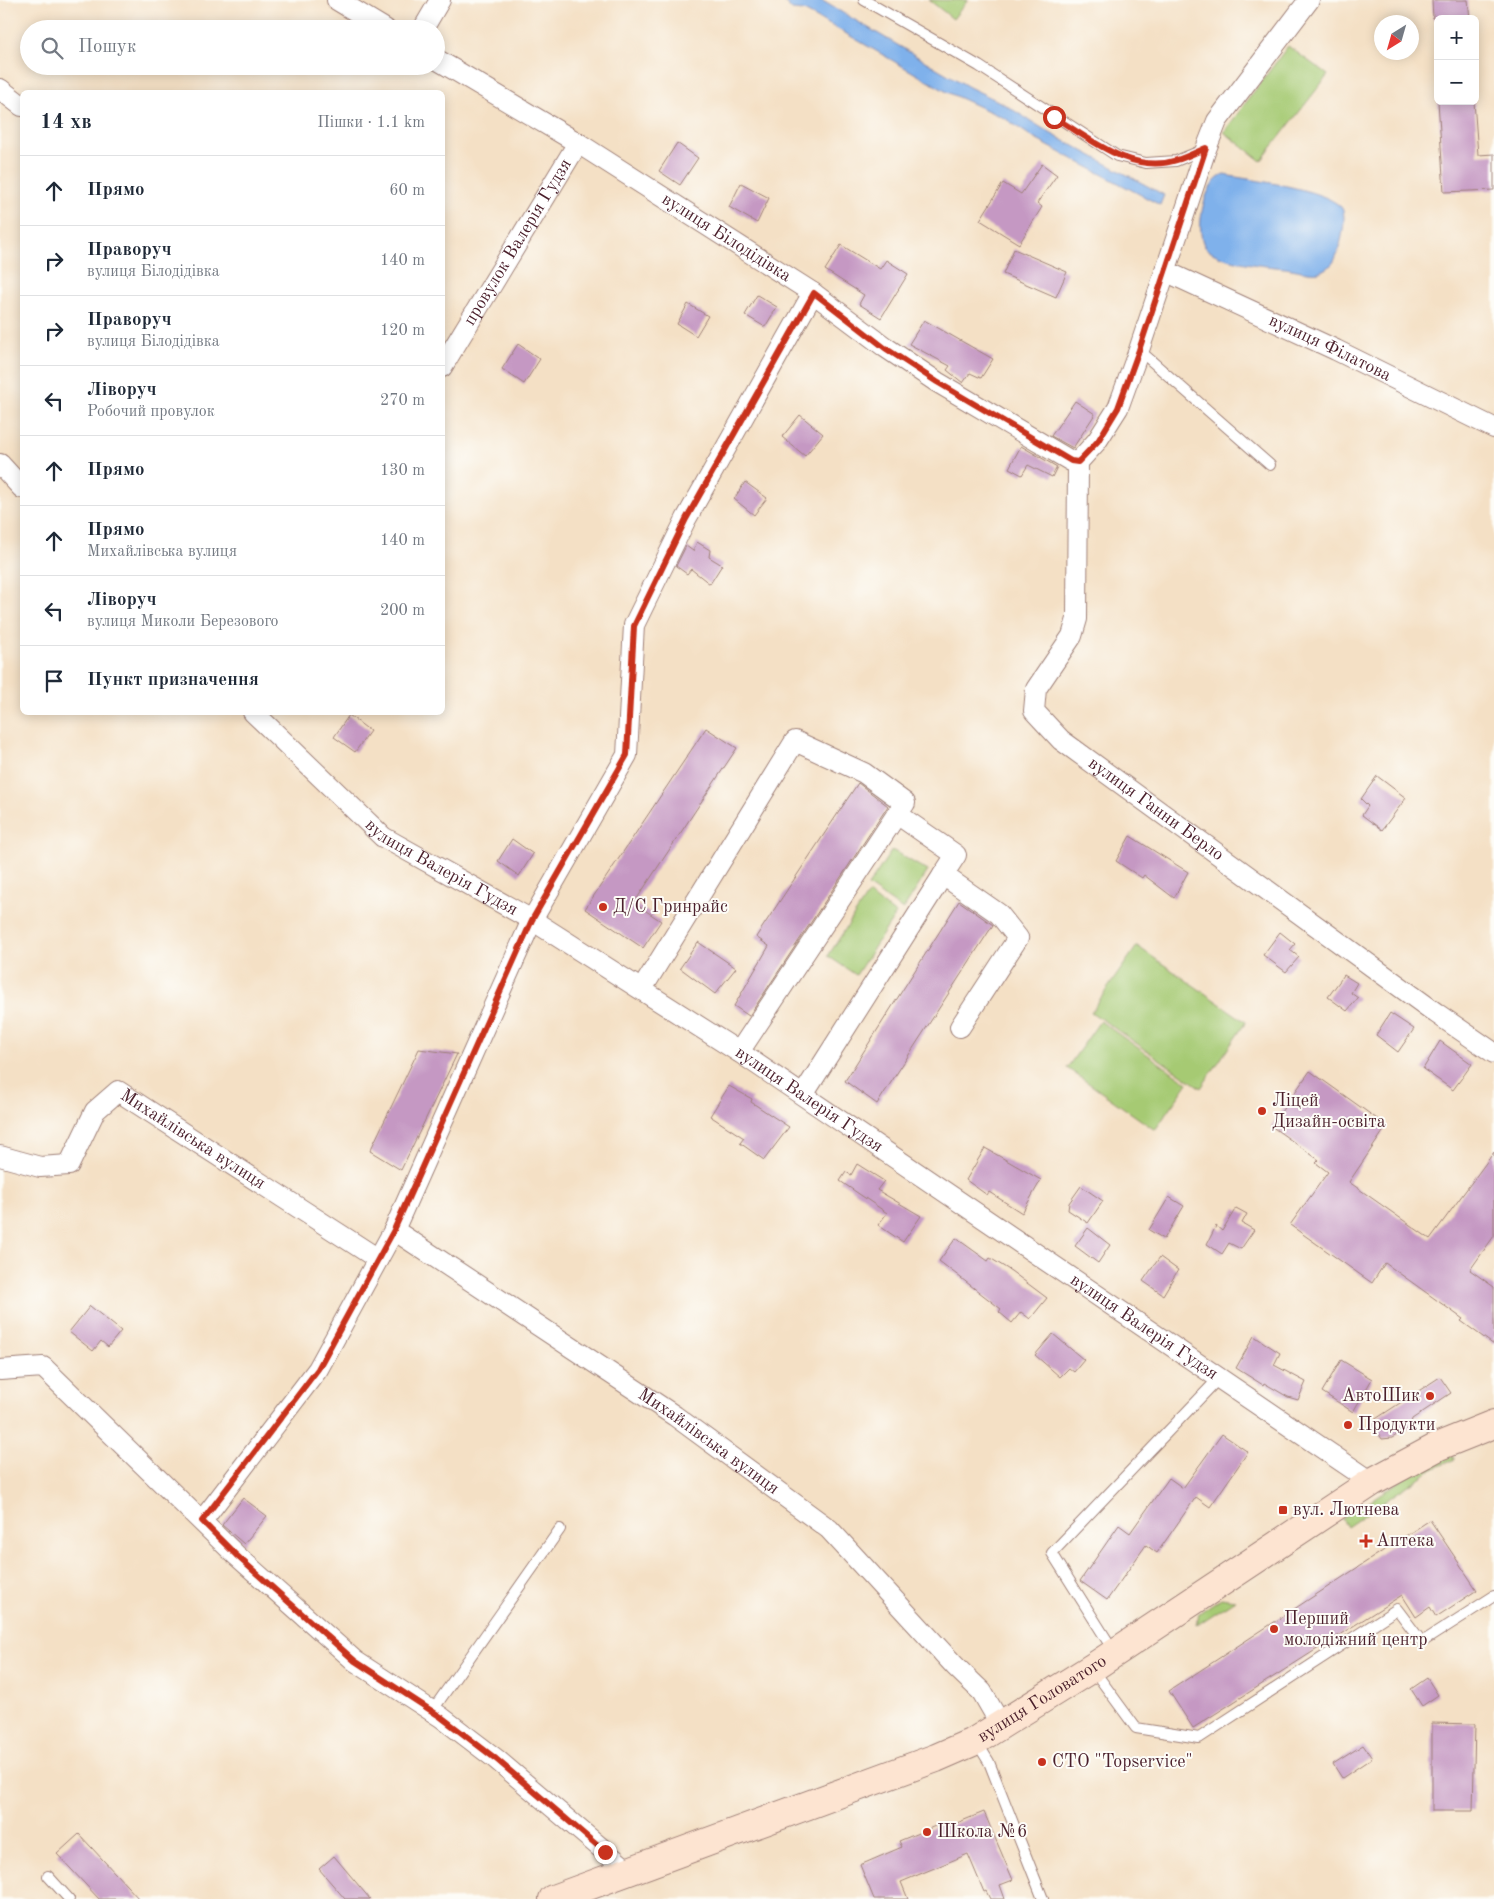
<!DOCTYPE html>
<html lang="uk">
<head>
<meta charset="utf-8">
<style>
  :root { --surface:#fff; --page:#f2f2f3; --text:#1f2937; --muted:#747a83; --line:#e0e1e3 }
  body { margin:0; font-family:"Old Standard TT",serif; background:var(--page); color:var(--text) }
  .controls { position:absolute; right:15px; top:15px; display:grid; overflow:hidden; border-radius:8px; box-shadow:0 2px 12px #0003 }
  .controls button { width:45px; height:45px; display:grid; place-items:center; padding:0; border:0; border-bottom:1px solid var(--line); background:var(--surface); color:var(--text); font:25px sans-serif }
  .compass { position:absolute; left:1374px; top:15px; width:45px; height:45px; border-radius:50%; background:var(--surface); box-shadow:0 2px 12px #0003; rotate:217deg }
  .stop { position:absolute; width:15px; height:15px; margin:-11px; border:4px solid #c8321e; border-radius:50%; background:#fff }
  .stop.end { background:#c8321e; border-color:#fff; box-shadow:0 1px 5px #0008 }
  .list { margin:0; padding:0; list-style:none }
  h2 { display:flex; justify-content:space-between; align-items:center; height:65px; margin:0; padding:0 20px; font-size:21px }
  h2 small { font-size:16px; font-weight:400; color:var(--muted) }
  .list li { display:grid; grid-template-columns:32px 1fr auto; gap:15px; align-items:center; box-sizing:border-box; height:70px; padding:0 20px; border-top:1px solid var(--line) }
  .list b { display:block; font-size:19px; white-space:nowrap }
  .list p { margin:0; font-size:16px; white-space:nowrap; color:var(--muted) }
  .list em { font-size:16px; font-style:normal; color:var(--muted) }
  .icon { flex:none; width:28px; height:28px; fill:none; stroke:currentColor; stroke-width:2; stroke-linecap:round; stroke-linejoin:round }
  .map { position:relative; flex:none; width:1494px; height:1899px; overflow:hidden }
  .search { position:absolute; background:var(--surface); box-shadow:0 2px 12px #0003; left:20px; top:20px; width:425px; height:55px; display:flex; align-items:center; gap:12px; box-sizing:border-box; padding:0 18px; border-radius:28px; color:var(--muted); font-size:19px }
  .panel { position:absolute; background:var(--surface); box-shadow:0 2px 12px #0003; left:20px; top:90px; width:425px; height:625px; border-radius:8px }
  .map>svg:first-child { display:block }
  .green { fill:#a6ca73; stroke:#78744f }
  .water { fill:#7fb1eb; stroke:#64688b }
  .building { fill:#c598c3 }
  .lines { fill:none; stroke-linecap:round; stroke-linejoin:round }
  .service-casing { stroke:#9f8078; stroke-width:12 }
  .minor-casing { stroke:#9f8078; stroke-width:22 }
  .secondary-casing { stroke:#9f8078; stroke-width:30 }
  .service { stroke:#fff; stroke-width:10 }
  .minor { stroke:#fff; stroke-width:20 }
  .secondary { stroke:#fde4d1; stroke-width:28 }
  .route { stroke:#c8321e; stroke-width:6 }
  .poi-dot { fill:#c8321e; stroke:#fdfcf7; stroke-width:2 }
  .labels { text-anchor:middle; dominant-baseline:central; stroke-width:4; stroke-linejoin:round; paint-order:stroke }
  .street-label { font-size:18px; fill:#4a1f2b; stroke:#fdfcf7 }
  .poi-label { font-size:18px; fill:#4a1f2b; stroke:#fdfcf7; text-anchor:start }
</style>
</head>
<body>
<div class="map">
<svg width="1494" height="1899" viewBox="0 0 1494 1899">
  <rect width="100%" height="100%" fill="#fdfcf7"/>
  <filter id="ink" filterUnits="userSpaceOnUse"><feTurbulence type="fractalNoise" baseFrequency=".02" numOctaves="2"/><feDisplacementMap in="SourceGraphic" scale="10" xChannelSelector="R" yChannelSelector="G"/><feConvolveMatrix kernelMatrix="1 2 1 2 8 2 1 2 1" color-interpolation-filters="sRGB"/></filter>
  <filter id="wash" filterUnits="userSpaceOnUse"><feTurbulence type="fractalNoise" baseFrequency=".0096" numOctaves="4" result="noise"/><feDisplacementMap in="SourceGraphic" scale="20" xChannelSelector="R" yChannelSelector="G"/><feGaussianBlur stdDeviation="1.12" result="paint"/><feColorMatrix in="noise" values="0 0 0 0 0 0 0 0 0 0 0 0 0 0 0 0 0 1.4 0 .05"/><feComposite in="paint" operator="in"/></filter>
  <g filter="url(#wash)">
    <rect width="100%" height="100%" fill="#f4e0c5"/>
    <path class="green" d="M 929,0 L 968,0 L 953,19 Z
      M 1288,46 L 1328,75 L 1261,161 L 1224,132 Z
      M 892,850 L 928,871 L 903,910 L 868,886 Z
      M 868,894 L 896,914 L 856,975 L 828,956 Z
      M 1137,946 L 1246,1022 L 1201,1088 L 1091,1012 Z
      M 1100,1021 L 1188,1083 L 1155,1130 L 1067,1068 Z
      M 1448,1453 L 1455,1459 L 1429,1471 L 1347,1527 L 1342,1519 L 1439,1455 Z
      M 1221,1598 L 1235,1600 L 1197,1625 L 1199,1613 Z"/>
    <path class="water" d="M 783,0 L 821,0 L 969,87 L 1002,103 L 1050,133 L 1164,195 L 1160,205 L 1035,139 L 1006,119 L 947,92 L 845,33 L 804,11 L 792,10 Z
      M 1224,175 C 1251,180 1322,188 1341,207 C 1349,215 1339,256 1332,264 C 1330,266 1322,271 1319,272 C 1310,274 1295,269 1285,268 C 1265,266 1223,262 1208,250 C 1193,239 1202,181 1224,175 Z"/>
    <g id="blocks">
      <path class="building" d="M 1432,0 L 1468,0 L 1470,19 L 1433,19 Z
        M 1438,101 L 1474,101 L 1478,155 L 1494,154 L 1494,190 L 1444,192 Z
        M 677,143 L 698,158 L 680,185 L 659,171 Z
        M 1042,164 L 1057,175 L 1037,203 L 1042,207 L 1019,244 L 980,220 L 1003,183 L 1021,194 Z
        M 741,183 L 769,198 L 757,223 L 729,207 Z
        M 841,245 L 880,269 L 886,260 L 908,274 L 881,318 L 859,304 L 864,295 L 825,270 Z
        M 1014,249 L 1067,272 L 1056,297 L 1003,274 Z
        M 757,295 L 777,307 L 765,327 L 745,315 Z
        M 688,304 L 708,316 L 696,336 L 677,324 Z
        M 924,320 L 993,359 L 981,378 L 970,373 L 963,383 L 947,370 L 950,366 L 909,344 Z
        M 518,344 L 540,359 L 524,384 L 502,369 Z
        M 1075,401 L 1095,414 L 1073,448 L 1051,436 Z
        M 800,415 L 823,434 L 805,456 L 782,437 Z
        M 1021,446 L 1057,467 L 1052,477 L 1028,465 L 1022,475 L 1009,468 Z
        M 745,482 L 767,498 L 754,515 L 734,499 Z
        M 697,542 L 710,550 L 709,557 L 722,565 L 710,584 L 691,569 L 687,574 L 676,566 L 686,546 L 693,551 Z
        M 349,715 L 370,731 L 355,752 L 334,737 Z
        M 706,728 L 737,748 L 634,903 L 661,921 L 643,948 L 585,909 Z
        M 1377,776 L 1406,798 L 1382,830 L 1362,815 L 1368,806 L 1361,799 Z
        M 858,783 L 888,806 L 749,1016 L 734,1006 L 769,946 L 756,937 Z
        M 1130,836 L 1188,872 L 1174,898 L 1144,875 L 1142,878 L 1116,861 Z
        M 512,839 L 533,854 L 519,876 L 498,861 Z
        M 959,901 L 993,925 L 877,1104 L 845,1081 Z
        M 1280,932 L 1295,944 L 1290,950 L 1299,957 L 1286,972 L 1263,955 Z
        M 698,942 L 736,968 L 715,994 L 680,968 Z
        M 1344,975 L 1357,983 L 1351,993 L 1358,998 L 1347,1011 L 1328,997 Z
        M 1390,1013 L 1414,1029 L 1398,1052 L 1376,1035 Z
        M 1440,1041 L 1472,1064 L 1453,1090 L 1423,1069 Z
        M 419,1049 L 457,1054 L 401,1170 L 370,1151 Z
        M 1310,1071 L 1387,1126 L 1349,1182 L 1430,1239 L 1494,1152 L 1494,1236 L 1470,1270 L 1494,1287 L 1494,1345 L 1461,1321 L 1463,1319 L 1385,1263 L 1372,1283 L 1290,1225 L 1328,1172 L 1316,1163 L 1319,1160 L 1271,1126 Z
        M 729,1086 L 752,1099 L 751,1102 L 789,1127 L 764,1160 L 740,1143 L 744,1138 L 710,1116 Z
        M 985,1148 L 1041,1180 L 1022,1213 L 989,1192 L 987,1195 L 966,1180 Z
        M 857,1164 L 884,1181 L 877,1190 L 921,1216 L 903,1242 L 878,1225 L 887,1213 L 840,1181 L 846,1172 L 851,1175 Z
        M 1081,1186 L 1103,1201 L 1088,1223 L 1068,1210 L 1069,1203 Z
        M 1169,1197 L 1184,1206 L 1164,1239 L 1149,1230 Z
        M 1236,1208 L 1247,1214 L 1242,1223 L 1254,1230 L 1241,1249 L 1229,1243 L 1222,1254 L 1207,1244 L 1216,1226 L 1222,1231 Z
        M 1088,1228 L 1110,1245 L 1098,1263 L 1075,1246 Z
        M 956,1238 L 988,1261 L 990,1258 L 1011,1271 L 1047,1298 L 1030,1319 L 1021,1312 L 1012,1323 L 999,1312 L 1001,1309 L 939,1261 Z
        M 1160,1257 L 1178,1270 L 1163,1295 L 1143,1281 Z
        M 90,1306 L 121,1331 L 108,1347 L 101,1341 L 93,1351 L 69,1332 Z
        M 1053,1334 L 1084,1360 L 1074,1372 L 1069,1368 L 1060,1377 L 1035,1355 Z
        M 1254,1336 L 1280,1353 L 1274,1365 L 1306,1382 L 1298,1400 L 1288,1397 L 1264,1383 L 1263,1385 L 1236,1368 Z
        M 1341,1360 L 1372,1379 L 1353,1412 L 1322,1392 Z
        M 1440,1377 L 1451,1393 L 1412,1419 L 1410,1427 L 1392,1438 L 1382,1439 L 1371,1422 Z
        M 1222,1434 L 1248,1452 L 1210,1507 L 1196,1497 L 1157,1553 L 1146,1545 L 1107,1600 L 1080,1581 L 1119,1525 L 1130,1533 L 1169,1478 L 1183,1488 Z
        M 243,1498 L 267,1516 L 244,1544 L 222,1525 Z
        M 1430,1520 L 1477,1590 L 1436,1617 L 1430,1607 L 1416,1617 L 1402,1595 L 1193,1728 L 1169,1691 Z
        M 1427,1678 L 1438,1695 L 1422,1706 L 1411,1689 Z
        M 1432,1723 L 1475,1724 L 1473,1811 L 1432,1811 Z
        M 1363,1745 L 1372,1758 L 1342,1778 L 1333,1764 Z
        M 984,1812 L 1013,1880 L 1000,1885 L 1005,1899 L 990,1899 L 986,1891 L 984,1892 L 968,1854 L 901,1882 L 908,1899 L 874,1899 L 860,1865 L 902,1847 L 899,1841 L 945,1822 L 947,1827 Z
        M 79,1834 L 139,1899 L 99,1899 L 57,1854 Z
        M 334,1856 L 370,1899 L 345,1899 L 319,1869 Z"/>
    </g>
  </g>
  <g filter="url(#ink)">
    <use href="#blocks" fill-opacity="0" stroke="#9f8078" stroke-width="1"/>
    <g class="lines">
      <g class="service-casing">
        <path id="service" d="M 864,0 L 979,66 L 1117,156 L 1146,163 L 1176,161 L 1205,149
          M 1139,350 L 1270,465
          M 1115,1653 L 1052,1553 L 1220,1377
          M 1092,1668 L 1136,1728 L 1199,1738 L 1397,1609 L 1422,1642 L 1494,1596
          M 432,1711 L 560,1529
          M 976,1741 L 989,1762 L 1043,1899
          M 48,1876 L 69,1899"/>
      </g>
      <g class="minor-casing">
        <g id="minor">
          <path d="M 337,0 L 385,29"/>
          <path d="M 423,29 L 440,0"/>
          <path id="s1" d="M 436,59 L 578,143 L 813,293 L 885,347 L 937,382 L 1071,461 L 1078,462 L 1097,441 L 1118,408 L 1139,350 L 1206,149 L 1217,121 L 1309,0"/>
          <path d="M 0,89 L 22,106"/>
          <path id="s2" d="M 1165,271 L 1336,350 L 1494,428"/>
          <path id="s3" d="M 442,367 L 578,143"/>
          <path id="s4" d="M 1078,462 L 1077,619 L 1072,636 L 1036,689 L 1034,711 L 1061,740 L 1436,1013 L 1494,1053"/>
          <path d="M 0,464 L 22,488"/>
          <path id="s5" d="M 253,712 L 383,837 L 532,920 L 739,1052 L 1372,1482"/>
          <path d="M 642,989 L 795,741 L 864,773 L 905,803 L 897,814"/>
          <path d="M 739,1052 L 897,814 L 956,855 L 943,875"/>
          <path d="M 803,1095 L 943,875 L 999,914 L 1018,938 L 960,1027"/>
          <path id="s6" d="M 0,1156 L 40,1167 L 69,1165 L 95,1111 L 118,1091 L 378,1259"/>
          <path id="s7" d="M 394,1230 L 675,1416 L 829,1529 L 955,1666 L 982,1692 L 1001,1725"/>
          <path d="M 0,1370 L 43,1367 L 236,1555 L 355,1661 L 441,1717 L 496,1759 L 627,1870"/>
          <path d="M 202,1521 L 318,1369 L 394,1230 L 532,920 L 627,755 L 634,625 L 686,519 L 813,293"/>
        </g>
      </g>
      <g class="secondary-casing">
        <g id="secondary">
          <path id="s8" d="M 553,1899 L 936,1758 L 975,1741 L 1092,1668 L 1372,1482 L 1439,1446 L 1494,1424"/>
        </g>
      </g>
      <use href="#service" class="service"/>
      <use href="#minor" class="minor"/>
      <use href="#secondary" class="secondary"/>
    </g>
  </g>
  <g class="lines" filter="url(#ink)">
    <path class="route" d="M 605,1852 L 496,1759 L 441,1717 L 355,1661 L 236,1555 L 202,1521 L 318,1369 L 394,1230 L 532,920 L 627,755 L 634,626 L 686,519 L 814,293 L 885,348 L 937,382 L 1071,461 L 1078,462 L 1098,441 L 1118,408 L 1139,350 L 1206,148 C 1196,152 1187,157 1177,160 C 1132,175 1090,139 1054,117"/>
  </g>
  <g class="poi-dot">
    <circle cx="603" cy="907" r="5"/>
    <circle cx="1262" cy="1111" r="5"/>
    <circle cx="1430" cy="1396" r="5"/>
    <circle cx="1348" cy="1425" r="5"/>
    <rect x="1278" y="1505" width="10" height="10" rx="2.5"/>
    <path d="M1363.5 1533.5h5v5h5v5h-5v5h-5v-5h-5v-5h5z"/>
    <circle cx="1274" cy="1629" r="5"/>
    <circle cx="1042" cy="1762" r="5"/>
    <circle cx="927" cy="1832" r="5"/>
  </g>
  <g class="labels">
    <g class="street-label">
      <text stroke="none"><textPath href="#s1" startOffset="341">вулиця Білодідівка</textPath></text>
      <text stroke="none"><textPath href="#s3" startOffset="146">провулок Валерія Гудзя</textPath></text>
      <text stroke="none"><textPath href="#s2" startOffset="182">вулиця Філатова</textPath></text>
      <text stroke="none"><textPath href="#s4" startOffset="418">вулиця Ганни Берло</textPath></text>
      <text stroke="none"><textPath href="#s5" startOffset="246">вулиця Валерія Гудзя</textPath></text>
      <text stroke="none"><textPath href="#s5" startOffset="681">вулиця Валерія Гудзя</textPath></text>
      <text stroke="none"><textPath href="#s6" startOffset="250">Михайлівська вулиця</textPath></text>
      <text stroke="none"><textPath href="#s5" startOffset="1086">вулиця Валерія Гудзя</textPath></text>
      <text stroke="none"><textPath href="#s7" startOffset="379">Михайлівська вулиця</textPath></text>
      <text stroke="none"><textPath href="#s8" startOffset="530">вулиця Головатого</textPath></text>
    </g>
    <g class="poi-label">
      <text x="613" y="907">Д/С Гринрайс</text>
      <text x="1272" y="1101">Ліцей<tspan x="1272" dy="21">Дизайн-освіта</tspan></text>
      <text x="1420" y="1396" text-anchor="end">АвтоШик</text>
      <text x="1358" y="1425">Продукти</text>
      <text x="1293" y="1510">вул. Лютнева</text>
      <text x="1376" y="1541">Аптека</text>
      <text x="1284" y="1619">Перший<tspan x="1284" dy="21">молодіжний центр</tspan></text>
      <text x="1052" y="1762">СТО "Topservice"</text>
      <text x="937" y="1832">Школа №6</text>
    </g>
  </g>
</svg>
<div class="controls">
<button>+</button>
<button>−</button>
</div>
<svg class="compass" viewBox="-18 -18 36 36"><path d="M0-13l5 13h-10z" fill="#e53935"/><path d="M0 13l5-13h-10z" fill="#747a83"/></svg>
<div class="stop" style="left:1054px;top:117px"></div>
<div class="stop end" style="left:605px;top:1852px"></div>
<div class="search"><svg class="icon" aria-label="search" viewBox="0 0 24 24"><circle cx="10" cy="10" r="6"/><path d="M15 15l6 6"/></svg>Пошук</div>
<section class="panel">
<h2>14 хв<small>Пішки · 1.1 km</small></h2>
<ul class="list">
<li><svg class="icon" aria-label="ahead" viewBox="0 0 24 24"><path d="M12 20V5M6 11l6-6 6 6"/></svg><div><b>Прямо</b></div><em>60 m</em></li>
<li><svg class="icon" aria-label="right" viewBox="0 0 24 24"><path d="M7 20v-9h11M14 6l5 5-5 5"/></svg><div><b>Праворуч</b><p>вулиця Білодідівка</p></div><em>140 m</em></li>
<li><svg class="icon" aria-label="right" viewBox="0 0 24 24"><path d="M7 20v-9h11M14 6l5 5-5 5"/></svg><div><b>Праворуч</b><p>вулиця Білодідівка</p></div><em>120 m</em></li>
<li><svg class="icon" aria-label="left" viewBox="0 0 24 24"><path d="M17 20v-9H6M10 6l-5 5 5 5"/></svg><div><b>Ліворуч</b><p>Робочий провулок</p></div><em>270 m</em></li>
<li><svg class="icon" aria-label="ahead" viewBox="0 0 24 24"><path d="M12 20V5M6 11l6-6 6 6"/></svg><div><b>Прямо</b></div><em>130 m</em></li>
<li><svg class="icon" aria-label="ahead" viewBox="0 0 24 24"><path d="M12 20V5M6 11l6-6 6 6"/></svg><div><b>Прямо</b><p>Михайлівська вулиця</p></div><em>140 m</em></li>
<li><svg class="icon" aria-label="left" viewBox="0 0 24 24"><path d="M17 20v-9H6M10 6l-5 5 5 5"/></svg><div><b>Ліворуч</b><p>вулиця Миколи Березового</p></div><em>200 m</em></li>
<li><svg class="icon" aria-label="arrive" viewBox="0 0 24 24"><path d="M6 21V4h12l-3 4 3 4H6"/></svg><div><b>Пункт призначення</b></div></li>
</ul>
</section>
</div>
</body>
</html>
